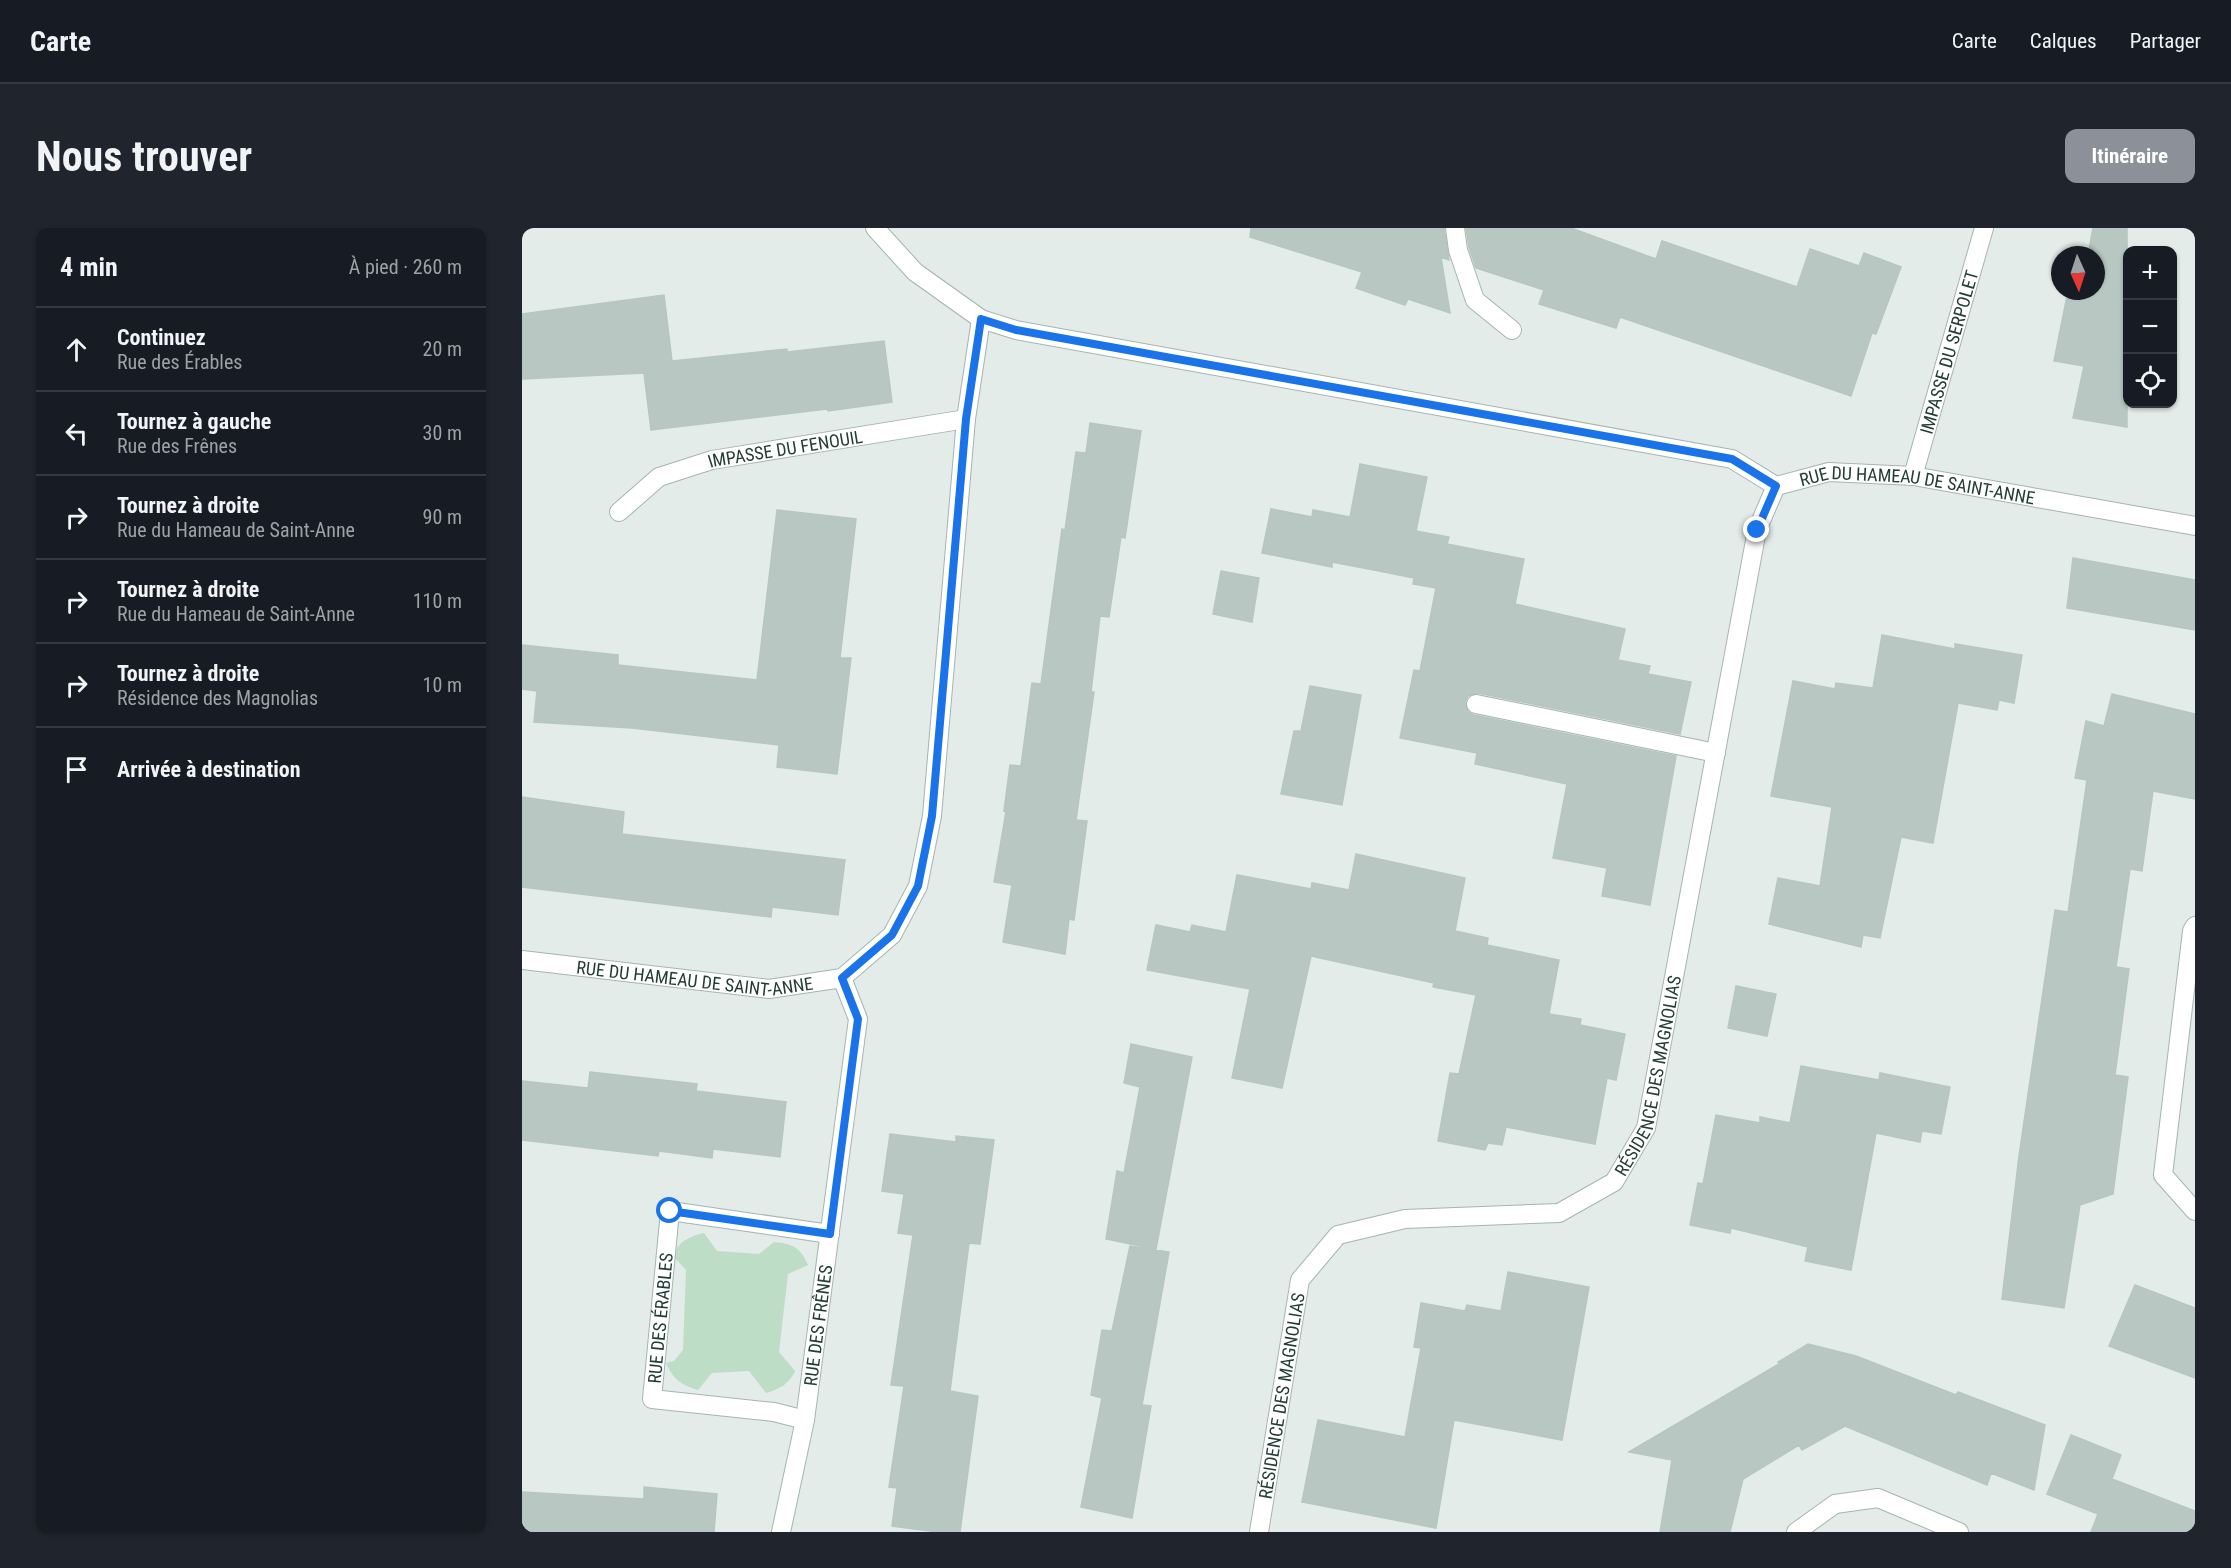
<!DOCTYPE html>
<html lang="fr">
<head>
<meta charset="utf-8">
<style>
  :root { --surface:#171b24; --page:#20242c; --text:#f1f3f6; --muted:#9ea1a6; --line:#363941; --accent:#8c9099 }
  body { margin:0; font-family:"Roboto Condensed",sans-serif; background:var(--page); color:var(--text) }
  .controls { position:absolute; right:18px; top:18px; display:grid; overflow:hidden; border-radius:12px; box-shadow:0 2px 4px #0004 }
  .controls button { width:54px; height:54px; display:grid; place-items:center; padding:0; border:0; border-bottom:2px solid var(--line); background:var(--surface); color:var(--text); font:30px sans-serif }
  .compass { position:absolute; left:1529px; top:18px; width:54px; height:54px; border-radius:50%; background:var(--surface); box-shadow:0 2px 4px #0004; rotate:177deg }
  .stop { position:absolute; width:18px; height:18px; margin:-14px; border:4px solid #1a73e8; border-radius:50%; background:#fff }
  .stop.end { background:#1a73e8; border-color:#fff; box-shadow:0 2px 6px #0008 }
  .list { margin:0; padding:0; list-style:none }
  h2 { display:flex; justify-content:space-between; align-items:center; height:78px; margin:0; padding:0 24px; font-size:26px }
  h2 small { font-size:20px; font-weight:400; color:var(--muted) }
  .list li { display:grid; grid-template-columns:39px 1fr auto; gap:18px; align-items:center; box-sizing:border-box; height:84px; padding:0 24px; border-top:2px solid var(--line) }
  .list b { display:block; font-size:22px; white-space:nowrap }
  .list p { margin:0; font-size:20px; white-space:nowrap; color:var(--muted) }
  .list em { font-size:20px; font-style:normal; color:var(--muted) }
  .icon { flex:none; width:33px; height:33px; fill:none; stroke:currentColor; stroke-width:2; stroke-linecap:round; stroke-linejoin:round }
  .map { position:relative; flex:none; width:1673px; height:1304px; overflow:hidden; border-radius:12px }
  header { display:flex; align-items:center; gap:36px; box-sizing:border-box; height:84px; padding:0 30px; background:var(--surface); border-bottom:2px solid var(--line) }
  header strong { font-size:28px }
  nav { display:flex; gap:33px; margin-inline-start:auto; font-size:21px }
  .intro { display:flex; align-items:center; justify-content:space-between; box-sizing:border-box; height:144px; padding:0 36px }
  h1 { margin:0; font-size:42px }
  .button { padding:15px 27px; border-radius:12px; background:var(--accent); color:#fff; font-size:21px; font-weight:700 }
  main { display:flex; gap:36px; padding:0 36px }
  aside { flex:1; background:var(--surface); border-radius:12px; box-shadow:0 2px 4px #0004 }
  .map>svg:first-child { display:block }
  .green { fill:#bdddc7 }
  .building { fill:#b8c7c2; stroke:#b6c6c0; stroke-width:1.5 }
  .lines { fill:none; stroke-linecap:round; stroke-linejoin:round }
  .service-casing { stroke:#a6b4b0; stroke-width:20 }
  .minor-casing { stroke:#a6b4b0; stroke-width:20 }
  .service { stroke:#fff; stroke-width:18 }
  .minor { stroke:#fff; stroke-width:18 }
  .route { stroke:#1a73e8; stroke-width:8 }
  .labels { text-anchor:middle; dominant-baseline:central; stroke-width:4.5; stroke-linejoin:round; paint-order:stroke }
  .street-label { font-size:18px; fill:#233d37; stroke:#f4f9f6 }
</style>
</head>
<body>
<header>
<strong>Carte</strong>
<nav><a>Carte</a><a>Calques</a><a>Partager</a></nav>
</header>
<div class="intro"><h1>Nous trouver</h1><a class="button">Itinéraire</a></div>
<main>
<aside>
<h2>4 min<small>À pied · 260 m</small></h2>
<ul class="list">
<li><svg class="icon" aria-label="ahead" viewBox="0 0 24 24"><path d="M12 20V5M6 11l6-6 6 6"/></svg><div><b>Continuez</b><p>Rue des Érables</p></div><em>20 m</em></li>
<li><svg class="icon" aria-label="left" viewBox="0 0 24 24"><path d="M17 20v-9H6M10 6l-5 5 5 5"/></svg><div><b>Tournez à gauche</b><p>Rue des Frênes</p></div><em>30 m</em></li>
<li><svg class="icon" aria-label="right" viewBox="0 0 24 24"><path d="M7 20v-9h11M14 6l5 5-5 5"/></svg><div><b>Tournez à droite</b><p>Rue du Hameau de Saint-Anne</p></div><em>90 m</em></li>
<li><svg class="icon" aria-label="right" viewBox="0 0 24 24"><path d="M7 20v-9h11M14 6l5 5-5 5"/></svg><div><b>Tournez à droite</b><p>Rue du Hameau de Saint-Anne</p></div><em>110 m</em></li>
<li><svg class="icon" aria-label="right" viewBox="0 0 24 24"><path d="M7 20v-9h11M14 6l5 5-5 5"/></svg><div><b>Tournez à droite</b><p>Résidence des Magnolias</p></div><em>10 m</em></li>
<li><svg class="icon" aria-label="arrive" viewBox="0 0 24 24"><path d="M6 21V4h12l-3 4 3 4H6"/></svg><div><b>Arrivée à destination</b></div></li>
</ul>
</aside>
<div class="map">
<svg width="1673" height="1304" viewBox="0 0 1673 1304">
  <rect width="100%" height="100%" fill="#e3ece9"/>
  <path class="green" d="M 182,1005 L 195,1023 L 237,1026 L 252,1014 C 271,1016 278,1019 286,1037 L 266,1046 L 257,1124 L 273,1143 C 267,1156 258,1161 244,1165 L 227,1143 L 190,1145 L 176,1162 C 159,1157 151,1151 144,1135 L 152,1133 L 161,1122 L 164,1042 L 151,1028 C 156,1014 167,1008 182,1005 Z"/>
  <path class="building" d="M 729,0 L 922,0 L 927,32 L 919,29 L 928,85 L 886,71 L 883,77 L 834,60 L 840,44 L 728,9 Z
    M 944,0 L 1049,0 L 1134,31 L 1140,13 L 1275,59 L 1288,21 L 1337,38 L 1342,25 L 1379,39 L 1354,106 L 1350,105 L 1329,168 L 1098,89 L 1094,100 L 1017,76 L 1022,62 L 954,40 L 947,19 Z
    M 1571,0 L 1605,0 L 1605,199 L 1551,190 L 1562,138 L 1532,133 L 1546,63 L 1574,63 L 1574,27 L 1566,27 Z
    M 142,67 L 150,133 L 265,121 L 265,124 L 362,113 L 370,174 L 306,183 L 305,181 L 129,202 L 122,145 L 0,151 L 0,86 Z
    M 568,195 L 619,203 L 603,310 L 599,309 L 587,389 L 578,388 L 569,464 L 572,464 L 554,592 L 565,593 L 552,692 L 547,691 L 543,726 L 481,714 L 490,657 L 472,654 L 484,584 L 482,583 L 488,537 L 499,538 L 510,455 L 519,456 L 540,301 L 543,302 L 554,224 L 564,225 Z
    M 838,236 L 905,249 L 894,303 L 927,309 L 925,316 L 1002,331 L 993,376 L 1103,401 L 1096,432 L 1128,438 L 1126,446 L 1169,454 L 1158,506 L 956,465 L 946,468 L 943,474 L 946,484 L 952,487 L 1154,528 L 1128,677 L 1080,668 L 1085,640 L 1031,630 L 1045,556 L 953,536 L 955,525 L 878,510 L 892,442 L 898,443 L 914,360 L 891,356 L 892,350 L 852,342 L 810,334 L 810,339 L 740,325 L 749,281 L 790,289 L 791,282 L 828,289 Z
    M 255,282 L 334,291 L 318,430 L 329,430 L 315,546 L 255,539 L 257,517 L 110,500 L 12,494 L 15,463 L 0,461 L 0,417 L 96,427 L 96,437 L 235,452 Z
    M 1551,330 L 1673,352 L 1673,402 L 1545,380 Z
    M 699,343 L 737,350 L 730,394 L 691,386 Z
    M 1360,407 L 1433,421 L 1433,416 L 1500,427 L 1492,475 L 1477,472 L 1475,482 L 1436,475 L 1411,615 L 1379,609 L 1358,710 L 1341,707 L 1339,719 L 1247,696 L 1256,650 L 1298,658 L 1310,579 L 1249,568 L 1271,453 L 1313,461 L 1314,455 L 1351,460 Z
    M 788,458 L 839,467 L 820,577 L 759,566 L 772,503 L 779,503 Z
    M 1590,466 L 1673,486 L 1673,571 L 1631,563 L 1620,643 L 1608,641 L 1594,739 L 1607,741 L 1593,847 L 1606,849 L 1591,966 L 1558,977 L 1542,1080 L 1480,1071 L 1497,928 L 1533,682 L 1546,684 L 1565,552 L 1553,550 L 1564,493 L 1582,498 Z
    M 0,569 L 102,584 L 100,606 L 323,632 L 316,687 L 250,679 L 249,689 L 0,659 Z
    M 834,626 L 943,650 L 933,703 L 966,710 L 965,717 L 1037,732 L 1027,786 L 1059,791 L 1058,797 L 1103,806 L 1094,852 L 1085,850 L 1073,916 L 984,899 L 980,917 L 966,915 L 963,922 L 916,913 L 928,845 L 937,846 L 954,767 L 911,759 L 912,755 L 789,728 L 760,860 L 710,850 L 728,761 L 625,742 L 634,697 L 668,704 L 670,697 L 704,704 L 715,647 L 789,661 L 790,655 L 827,662 Z
    M 1214,758 L 1254,766 L 1245,808 L 1206,800 Z
    M 609,816 L 670,829 L 634,1021 L 584,1011 L 595,943 L 602,945 L 618,859 L 602,855 Z
    M 1279,838 L 1357,852 L 1358,845 L 1428,859 L 1419,906 L 1400,903 L 1398,914 L 1354,905 L 1329,1042 L 1283,1033 L 1286,1019 L 1209,1000 L 1208,1005 L 1168,997 L 1176,955 L 1181,956 L 1194,887 L 1238,895 L 1238,889 L 1268,895 Z
    M 68,844 L 175,856 L 174,863 L 264,874 L 258,929 L 191,921 L 190,930 L 137,923 L 136,928 L 0,912 L 0,853 L 66,860 Z
    M 368,906 L 434,914 L 434,908 L 472,912 L 458,1016 L 447,1015 L 428,1163 L 456,1168 L 438,1304 L 416,1304 L 370,1298 L 375,1260 L 367,1259 L 382,1158 L 369,1157 L 391,1007 L 376,1005 L 382,966 L 360,963 Z
    M 608,1018 L 647,1024 L 620,1177 L 629,1178 L 610,1290 L 559,1279 L 580,1170 L 569,1167 L 580,1102 L 590,1103 Z
    M 986,1044 L 1067,1059 L 1040,1212 L 932,1192 L 914,1300 L 780,1274 L 796,1192 L 883,1209 L 899,1120 L 892,1119 L 899,1075 L 943,1083 L 945,1077 L 979,1083 Z
    M 1613,1057 L 1673,1080 L 1673,1150 L 1587,1118 Z
    M 1286,1116 L 1334,1128 L 1434,1167 L 1436,1164 L 1523,1197 L 1512,1262 L 1469,1245 L 1465,1257 L 1323,1198 L 1280,1222 L 1277,1217 L 1221,1251 L 1208,1304 L 1138,1304 L 1150,1232 L 1107,1224 L 1257,1136 L 1256,1134 Z
    M 1549,1207 L 1599,1227 L 1590,1251 L 1673,1283 L 1673,1304 L 1569,1304 L 1576,1286 L 1525,1266 Z
    M 122,1259 L 195,1266 L 192,1304 L 0,1304 L 0,1264 L 122,1271 Z"/>
  <g class="lines">
    <g class="service-casing">
      <path id="service" d="M 933,0 L 936,22 L 953,72 L 990,102
        M 954,476 L 1194,525"/>
    </g>
    <g class="minor-casing">
      <g id="minor">
        <path id="s1" d="M 353,0 L 393,44 L 459,91 L 494,102 L 1210,231 L 1254,258 L 1307,244 L 1391,248 L 1673,298"/>
        <path id="s2" d="M 1391,248 L 1462,0"/>
        <path id="s3" d="M 97,284 L 137,249 L 190,232 L 444,191"/>
        <path d="M 1673,698 L 1670,703 L 1641,947 L 1673,983"/>
        <path id="s4" d="M 0,732 L 247,761 L 320,750 L 370,707 L 396,658 L 410,588 L 444,191 L 459,91"/>
        <path id="s5" d="M 283,1192 L 252,1184 L 130,1171 L 148,983 L 308,1006"/>
        <path id="s6" d="M 259,1304 L 283,1192 L 336,791 L 320,750"/>
        <path id="s7" d="M 737,1304 L 778,1052 L 816,1007 L 883,991 L 1037,985 L 1092,954 L 1124,900 L 1235,302 L 1254,258"/>
        <path d="M 1274,1304 L 1313,1276 L 1356,1270 L 1437,1304"/>
      </g>
    </g>
    <use href="#service" class="service"/>
    <use href="#minor" class="minor"/>
  </g>
  <g class="lines">
    <path class="route" d="M 148,983 L 308,1006 L 336,791 L 320,750 L 370,707 L 396,658 L 410,588 L 444,191 L 459,91 L 494,102 L 1210,231 L 1254,258 L 1235,302"/>
  </g>
  <g class="labels">
    <g class="street-label">
      <text stroke="none"><textPath href="#s2" startOffset="129">IMPASSE DU SERPOLET</textPath></text>
      <text stroke="none"><textPath href="#s3" startOffset="183">IMPASSE DU FENOUIL</textPath></text>
      <text stroke="none"><textPath href="#s1" startOffset="1100">RUE DU HAMEAU DE SAINT-ANNE</textPath></text>
      <text stroke="none"><textPath href="#s4" startOffset="174">RUE DU HAMEAU DE SAINT-ANNE</textPath></text>
      <text stroke="none"><textPath href="#s7" startOffset="714">RÉSIDENCE DES MAGNOLIAS</textPath></text>
      <text stroke="none"><textPath href="#s5" startOffset="236">RUE DES ÉRABLES</textPath></text>
      <text stroke="none"><textPath href="#s6" startOffset="210">RUE DES FRÊNES</textPath></text>
      <text stroke="none"><textPath href="#s7" startOffset="138">RÉSIDENCE DES MAGNOLIAS</textPath></text>
    </g>
  </g>
</svg>
<div class="controls">
<button>+</button>
<button>−</button>
<button><svg class="icon" aria-label="locate" viewBox="0 0 24 24"><circle cx="12" cy="12" r="6"/><path d="M12 2v4M12 18v4M2 12h4M18 12h4"/></svg></button>
</div>
<svg class="compass" viewBox="-18 -18 36 36"><path d="M0-13l5 13h-10z" fill="#e53935"/><path d="M0 13l5-13h-10z" fill="#9ea1a6"/></svg>
<div class="stop" style="left:148px;top:983px"></div>
<div class="stop end" style="left:1235px;top:302px"></div>
</div>
</main>
</body>
</html>
